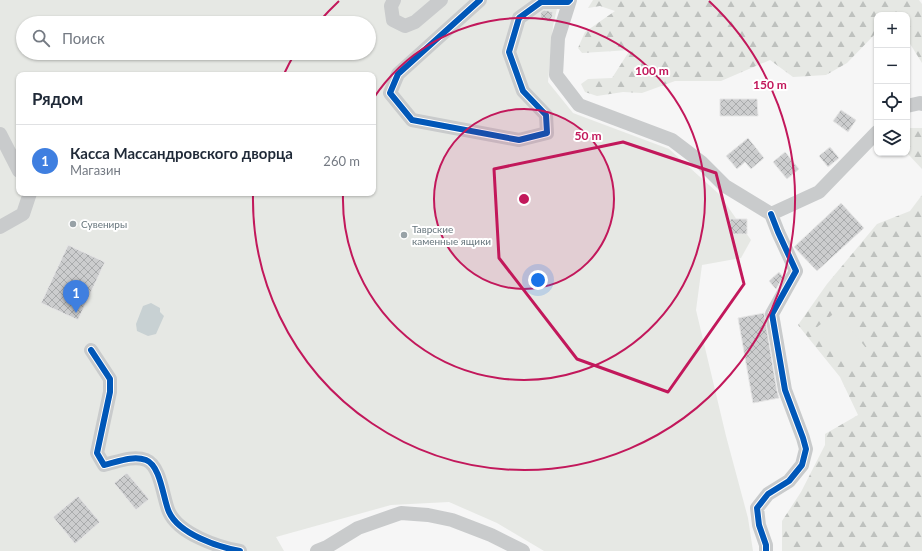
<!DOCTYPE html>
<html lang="ru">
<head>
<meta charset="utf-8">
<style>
  :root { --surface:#fff; --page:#f6f6f7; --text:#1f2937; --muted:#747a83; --line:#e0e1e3; --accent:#0b8043 }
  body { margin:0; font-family:Lato,sans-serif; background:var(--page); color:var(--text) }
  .controls { position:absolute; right:12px; top:12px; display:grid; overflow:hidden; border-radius:8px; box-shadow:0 1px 3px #0004 }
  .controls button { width:36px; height:36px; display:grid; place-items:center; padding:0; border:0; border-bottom:1px solid var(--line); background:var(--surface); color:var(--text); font:20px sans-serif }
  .you { position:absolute; left:538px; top:280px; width:14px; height:14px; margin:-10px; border:3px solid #fff; border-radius:50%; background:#1a73e8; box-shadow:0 0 0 6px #1a73e833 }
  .badge { display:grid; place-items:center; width:26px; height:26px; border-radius:50%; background:var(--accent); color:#fff; font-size:13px; font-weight:700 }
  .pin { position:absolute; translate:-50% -33px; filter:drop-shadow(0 1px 2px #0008) }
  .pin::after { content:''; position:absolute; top:21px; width:14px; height:12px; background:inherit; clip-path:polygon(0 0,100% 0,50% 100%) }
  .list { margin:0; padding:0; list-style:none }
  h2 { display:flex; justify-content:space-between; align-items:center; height:52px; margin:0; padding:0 16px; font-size:17px }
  h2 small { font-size:13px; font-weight:400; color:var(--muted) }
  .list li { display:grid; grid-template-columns:26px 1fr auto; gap:12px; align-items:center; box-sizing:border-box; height:72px; padding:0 16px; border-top:1px solid var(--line) }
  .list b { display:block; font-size:15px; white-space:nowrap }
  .list p { margin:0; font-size:13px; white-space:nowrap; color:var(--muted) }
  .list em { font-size:13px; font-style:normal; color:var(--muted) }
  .icon { flex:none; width:22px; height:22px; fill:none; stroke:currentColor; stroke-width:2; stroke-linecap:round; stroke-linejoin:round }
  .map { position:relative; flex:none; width:922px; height:551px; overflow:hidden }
  .search { position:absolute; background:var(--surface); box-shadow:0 1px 3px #0004; left:16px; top:16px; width:360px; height:44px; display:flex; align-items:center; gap:10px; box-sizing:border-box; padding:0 14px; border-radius:22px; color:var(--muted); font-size:15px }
  .panel { position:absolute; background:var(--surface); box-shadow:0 1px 3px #0004; left:16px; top:72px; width:360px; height:124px; border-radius:8px }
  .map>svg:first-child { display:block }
  .forest { fill:url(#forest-firs) }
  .park { fill:#e6e8e4; fill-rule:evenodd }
  .water { fill:#c8d1d3 }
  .building { fill:url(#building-cross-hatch); stroke:#e6e6e6 }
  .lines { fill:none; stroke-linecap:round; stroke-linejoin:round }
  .minor { stroke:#c9cbcc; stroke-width:14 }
  .cycleway-casing { stroke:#fff; stroke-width:8 }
  .cycleway { stroke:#0057b8; stroke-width:6 }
  .marked { fill:none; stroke:#c2185b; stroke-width:3; stroke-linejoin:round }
  .ring { fill:none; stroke:#c2185b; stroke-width:2 }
  .poi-dot { fill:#98a2a7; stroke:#fff; stroke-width:1.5 }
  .labels { text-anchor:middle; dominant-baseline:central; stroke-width:4; stroke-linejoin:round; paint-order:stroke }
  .poi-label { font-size:10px; fill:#66757c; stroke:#fff; text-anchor:start }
  .centre { fill:#c2185b; stroke:#fff; stroke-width:2 }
  .ring-label { font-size:12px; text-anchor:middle; font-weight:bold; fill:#c2185b; stroke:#fff; stroke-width:4; stroke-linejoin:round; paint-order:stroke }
</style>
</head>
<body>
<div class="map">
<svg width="922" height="551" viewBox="0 0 922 551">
  <defs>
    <pattern id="forest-firs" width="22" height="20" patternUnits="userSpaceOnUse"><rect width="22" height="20" fill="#e6e8e4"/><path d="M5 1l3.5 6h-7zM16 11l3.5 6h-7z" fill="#bec1be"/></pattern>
    <pattern id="building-cross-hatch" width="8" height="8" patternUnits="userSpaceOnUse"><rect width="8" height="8" fill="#cccdce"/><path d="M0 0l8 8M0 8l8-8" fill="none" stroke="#a9abac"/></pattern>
  </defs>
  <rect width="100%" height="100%" fill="#f6f6f6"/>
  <path class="forest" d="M 593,0 L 919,0 L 922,4 L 922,63 L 907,39 L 907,15 L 877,15 L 877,32 L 847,63 L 826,75 L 793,77 L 770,60 L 721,81 L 675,81 L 642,93 L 623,92 L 597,96 L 585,92 L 581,84 L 588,79 L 612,78 L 630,50 L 582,53 L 578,48 L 585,32 L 615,11 L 600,6 L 588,8 Z
    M 907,128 L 922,128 L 922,169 L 907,153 Z
    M 922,195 L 922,551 L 782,551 L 782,521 L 801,492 L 825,445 L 825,434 L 858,415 L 840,377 L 798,325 L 827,284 L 877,224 L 910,211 Z"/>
  <path class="park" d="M 0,0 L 559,0 L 553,26 L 548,82 L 573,113 L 669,149 L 719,194 L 751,240 L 741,258 L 702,265 L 696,310 L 726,436 L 748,518 L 753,551 L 544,551 L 497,523 L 449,502 L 391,505 L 276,537 L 284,551 L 0,551 ZM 23,23 L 369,23 L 369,53 L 23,53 ZM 19,75 L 373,75 L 373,193 L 19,193 Z
    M 837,311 L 869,352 L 848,369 L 816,328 Z"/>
  <path class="water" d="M 151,303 L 160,308 L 160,312 L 164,316 L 156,334 L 148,336 L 137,331 L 136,324 L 143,306 Z"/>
  <path class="building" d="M 544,10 L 553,12 L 551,22 L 540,20 L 541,12 Z
    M 720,99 L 757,99 L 758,116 L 720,116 Z
    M 841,110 L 856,120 L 848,132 L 833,121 Z
    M 748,138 L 764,158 L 751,169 L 745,162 L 737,169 L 726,156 Z
    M 830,147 L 839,158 L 828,167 L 819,156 Z
    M 785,152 L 799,169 L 787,179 L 773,162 Z
    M 841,203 L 864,228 L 817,271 L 794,247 Z
    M 730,219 L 747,219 L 747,234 L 730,234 Z
    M 68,245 L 105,262 L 78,320 L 41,303 Z
    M 779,272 L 783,277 L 776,289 L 769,281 Z
    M 764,313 L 777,391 L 779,398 L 753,403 L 738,318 Z
    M 127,473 L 149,499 L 136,510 L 114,483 Z
    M 78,496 L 100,522 L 75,544 L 53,517 Z"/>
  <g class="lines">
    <path class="minor" d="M 394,0 L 391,6 L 393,20 L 405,26 L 415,22 L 441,0
      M 480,0 L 398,74 L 390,93 L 412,120 L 519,140 L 547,133 L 546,115 L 523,91 L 509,52 L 519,18 L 541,2 L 568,2
      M 570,0 L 558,38 L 556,75 L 579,105 L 672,140 L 701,162 L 725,186 L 771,214
      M 907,106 L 920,103 L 922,104
      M 0,134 L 19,171
      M 771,214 L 819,192 L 877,132
      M 0,227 L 23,214 L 30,193
      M 91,350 L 110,379 L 110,392 L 97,453 L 104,465 C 117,462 133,455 146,460 C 161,466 163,499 169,512 C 179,534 218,547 240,551
      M 317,551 L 327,547 L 358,528 L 401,513 L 428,515 L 452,520 L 491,535 L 523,551
      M 766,551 L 766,545 L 759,525 L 757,508 L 768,494 L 789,481 L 802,465 L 806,449 L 803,438 L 785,390 L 772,314 L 796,271 L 778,232 L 771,214"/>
    <g class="cycleway-casing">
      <path id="cycleway" d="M 480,0 L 398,74 L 390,93 L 412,120 L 519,140 L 547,133 L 546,115 L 523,91 L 509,52 L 519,18 L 541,2 L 568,2 L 570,0
        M 91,350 L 110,379 L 110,392 L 97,453 L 104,465 C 117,462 133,455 146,460 C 161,466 163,499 169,512 C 179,534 218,547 240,551
        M 766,551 L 766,545 L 759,525 L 757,508 L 768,494 L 789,481 L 802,465 L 806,449 L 803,438 L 785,390 L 772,314 L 796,271 L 778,232 L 771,214"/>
    </g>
    <use href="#cycleway" class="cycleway"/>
  </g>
  <path class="marked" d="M 623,142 L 716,173 L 744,284 L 668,392 L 577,359 L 499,258 L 494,169 Z"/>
  <circle cx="524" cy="199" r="90" fill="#c2185b" fill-opacity=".12"/>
  <g class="ring">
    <circle cx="524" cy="199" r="90"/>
    <path d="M373 99A181 181 0 1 1 343 194"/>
    <path d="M284 74A271 271 0 0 1 295 53M318 23A271 271 0 0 1 339 1M709 1A271 271 0 1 1 253 194"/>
  </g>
  <g class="poi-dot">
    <circle cx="73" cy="224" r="4"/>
    <circle cx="404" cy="235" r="4"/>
  </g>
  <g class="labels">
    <g class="poi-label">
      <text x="81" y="224">Сувениры</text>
      <text x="412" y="229">Таврские<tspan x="412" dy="12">каменные ящики</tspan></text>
    </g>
  </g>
  <circle cx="524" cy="199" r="6" class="centre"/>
  <g class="ring-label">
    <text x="652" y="75">100 m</text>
    <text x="770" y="89">150 m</text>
    <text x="588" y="140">50 m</text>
  </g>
</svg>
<div class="controls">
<button>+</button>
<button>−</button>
<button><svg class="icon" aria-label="locate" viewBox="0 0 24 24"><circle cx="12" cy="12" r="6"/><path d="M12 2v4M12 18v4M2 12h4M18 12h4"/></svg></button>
<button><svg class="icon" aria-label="layers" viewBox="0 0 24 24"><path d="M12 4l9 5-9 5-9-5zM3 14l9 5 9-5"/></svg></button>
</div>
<div class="you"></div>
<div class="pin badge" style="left:76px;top:313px;background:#3f7fe0">1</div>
<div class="search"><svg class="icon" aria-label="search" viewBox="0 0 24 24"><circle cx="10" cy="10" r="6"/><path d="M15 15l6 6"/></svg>Поиск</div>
<section class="panel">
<h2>Рядом<small></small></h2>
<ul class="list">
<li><span class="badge" style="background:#3f7fe0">1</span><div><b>Касса Массандровского дворца</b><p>Магазин</p></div><em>260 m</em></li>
</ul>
</section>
</div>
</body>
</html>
